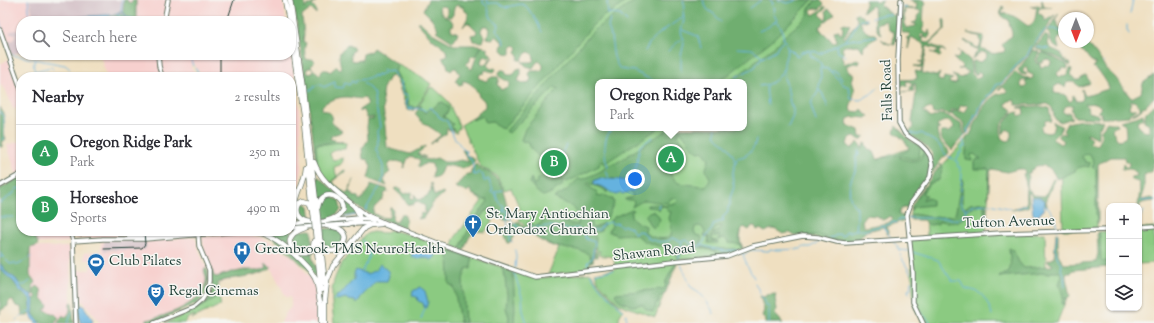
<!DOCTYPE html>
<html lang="en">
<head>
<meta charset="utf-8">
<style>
  :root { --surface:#fff; --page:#f2f2f3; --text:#2b2b33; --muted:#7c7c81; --line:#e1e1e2; --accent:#1f6fb2 }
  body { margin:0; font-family:"Sorts Mill Goudy",serif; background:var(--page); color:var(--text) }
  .controls { position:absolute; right:12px; bottom:12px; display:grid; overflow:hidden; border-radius:8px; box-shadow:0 1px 3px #0004 }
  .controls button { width:36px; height:36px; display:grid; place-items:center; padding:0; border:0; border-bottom:1px solid var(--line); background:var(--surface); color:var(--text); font:20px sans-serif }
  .compass { position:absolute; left:1058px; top:12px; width:36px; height:36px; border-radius:50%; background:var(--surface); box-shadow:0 1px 3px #0004; rotate:180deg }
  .you { position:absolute; left:635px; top:179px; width:14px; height:14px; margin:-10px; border:3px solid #fff; border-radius:50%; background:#1a73e8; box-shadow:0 0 0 6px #1a73e833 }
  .badge { display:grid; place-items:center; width:26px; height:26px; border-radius:50%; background:var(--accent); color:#fff; font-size:13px; font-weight:700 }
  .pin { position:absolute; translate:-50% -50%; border:2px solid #fff; box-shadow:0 1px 4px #0006 }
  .popup { position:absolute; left:595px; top:79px; width:152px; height:52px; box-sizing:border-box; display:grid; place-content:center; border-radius:8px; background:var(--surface); filter:drop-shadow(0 1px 3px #0005); font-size:13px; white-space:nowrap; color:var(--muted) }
  .popup b { font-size:15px; color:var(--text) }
  .popup::after { content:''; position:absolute; left:50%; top:100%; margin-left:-8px; border:8px solid transparent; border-top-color:var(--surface) }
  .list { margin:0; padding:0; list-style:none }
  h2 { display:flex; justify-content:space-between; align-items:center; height:52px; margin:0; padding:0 16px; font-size:17px }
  h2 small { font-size:13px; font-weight:400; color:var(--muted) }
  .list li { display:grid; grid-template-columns:26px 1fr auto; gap:12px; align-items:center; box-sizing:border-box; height:56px; padding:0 16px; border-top:1px solid var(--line) }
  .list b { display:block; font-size:15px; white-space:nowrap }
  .list p { margin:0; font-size:13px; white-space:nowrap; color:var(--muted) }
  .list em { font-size:13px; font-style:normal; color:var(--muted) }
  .icon { flex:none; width:22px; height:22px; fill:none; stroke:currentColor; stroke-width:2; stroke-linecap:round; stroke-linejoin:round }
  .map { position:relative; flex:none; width:1154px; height:323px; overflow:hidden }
  .search { position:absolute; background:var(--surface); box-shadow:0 1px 3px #0004; left:16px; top:16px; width:280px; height:44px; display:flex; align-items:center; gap:10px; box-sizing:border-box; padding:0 14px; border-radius:16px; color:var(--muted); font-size:15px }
  .panel { position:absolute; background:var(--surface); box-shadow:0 1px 3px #0004; left:16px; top:72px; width:280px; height:164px; border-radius:16px }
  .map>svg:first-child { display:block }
  .built { fill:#f7d0ce }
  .industrial { fill:#d2bec4 }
  .green { fill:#8bca81; stroke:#55845a; fill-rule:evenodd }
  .forest { fill:#70ae6f; stroke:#487652; fill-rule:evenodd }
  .water { fill:#65b2df; stroke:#42788a }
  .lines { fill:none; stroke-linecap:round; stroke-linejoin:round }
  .stream { stroke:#65b2df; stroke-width:1 }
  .major-casing { stroke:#687665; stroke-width:5.5 }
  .highway-casing { stroke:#687665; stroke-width:6 }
  .major { stroke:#fff; stroke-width:3.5 }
  .highway { stroke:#fff; stroke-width:4.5 }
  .tram { stroke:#1f3d34; stroke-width:1 }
  .highway-bridge-casing { stroke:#687665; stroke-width:6; stroke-linecap:butt }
  .highway-bridge { stroke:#fff; stroke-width:4.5 }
  .labels { text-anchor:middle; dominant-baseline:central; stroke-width:3; stroke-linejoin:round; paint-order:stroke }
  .street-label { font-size:14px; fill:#1f3d34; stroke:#f6f6f2 }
  .poi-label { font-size:14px; fill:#1f3d34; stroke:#f6f6f2; text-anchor:start }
</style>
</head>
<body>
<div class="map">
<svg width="1154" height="323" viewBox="0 0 1154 323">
  <rect width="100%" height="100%" fill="#f6f6f2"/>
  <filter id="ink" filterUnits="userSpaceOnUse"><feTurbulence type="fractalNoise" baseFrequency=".025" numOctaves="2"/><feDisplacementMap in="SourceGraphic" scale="8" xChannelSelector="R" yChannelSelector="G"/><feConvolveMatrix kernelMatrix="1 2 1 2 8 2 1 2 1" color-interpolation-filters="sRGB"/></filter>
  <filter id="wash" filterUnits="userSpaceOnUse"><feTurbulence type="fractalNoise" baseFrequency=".012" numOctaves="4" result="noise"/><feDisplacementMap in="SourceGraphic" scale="16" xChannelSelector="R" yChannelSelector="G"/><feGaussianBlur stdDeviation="0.9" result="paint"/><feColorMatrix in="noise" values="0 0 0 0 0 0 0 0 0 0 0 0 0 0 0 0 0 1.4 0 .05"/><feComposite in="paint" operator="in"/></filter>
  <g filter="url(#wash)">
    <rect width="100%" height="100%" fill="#efdfc0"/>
    <path class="built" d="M 0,0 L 29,0 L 34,19 L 25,16 L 22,18 L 20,24 L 21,28 L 16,33 L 13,40 L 7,42 L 0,23 Z
      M 124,0 L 283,0 L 286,21 L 122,21 Z
      M 291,52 L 296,89 L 294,90 L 291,90 L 291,77 L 203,77 L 192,62 L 191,67 L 198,77 L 107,77 L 100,55 L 291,55 Z
      M 9,59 L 21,94 L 21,107 L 13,109 L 5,88 L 2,89 L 3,87 L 0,84 L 0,64 Z
      M 291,94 L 297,94 L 300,117 L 302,170 L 299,184 L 296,188 L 294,210 L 291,217 Z
      M 21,141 L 21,174 L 17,176 L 7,145 Z
      M 29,231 L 69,231 L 71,242 L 30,244 Z
      M 72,231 L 184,231 L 144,235 L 77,239 Z
      M 238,234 L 260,237 L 272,242 L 281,247 L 281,249 L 294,258 L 309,276 L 316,288 L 317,296 L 317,323 L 281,323 L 285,314 L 291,307 L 291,301 L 290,297 L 286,297 L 271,268 L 259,274 L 235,278 L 218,284 L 211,284 L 211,269 L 205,254 L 202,237 Z
      M 195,237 L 199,251 L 207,269 L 204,270 L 206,282 L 199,295 L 187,305 L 158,318 L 147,320 L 147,323 L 100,323 L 84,302 L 78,301 L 77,270 L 90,270 L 90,260 L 84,260 L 84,253 L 101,251 L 101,242 L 104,242 L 104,251 L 147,248 L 146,241 Z
      M 30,247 L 67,247 L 70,249 L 71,302 L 70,312 L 66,316 L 62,317 L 57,323 L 55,323 L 55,321 L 58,319 L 55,314 L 44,309 L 45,308 L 46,309 L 46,303 L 42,298 L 41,289 L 37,297 L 33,299 L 33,285 L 36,283 L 30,275 Z"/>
    <path class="industrial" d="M 29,0 L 124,0 L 122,21 L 39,21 L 34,19 Z
      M 21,28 L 21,52 L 11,55 L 7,42 L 13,40 L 16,34 L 9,34 L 11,31 L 19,30 Z
      M 105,240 L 145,240 L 147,247 L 144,250 L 111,250 L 104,251 L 103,247 Z"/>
    <path class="green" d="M 449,0 L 795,0 L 806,7 L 812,0 L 816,0 L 808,10 L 850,75 L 843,142 L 870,162 L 916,146 L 916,142 L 926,150 L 908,208 L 835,212 L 836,242 L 742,223 L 740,241 L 743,248 L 742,249 L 725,255 L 677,260 L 655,317 L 619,304 L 598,281 L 595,273 L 615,269 L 614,258 C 610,255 603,257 599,255 L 600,251 L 598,251 L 597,257 L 595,257 L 597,247 L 595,248 L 593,262 L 590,262 L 591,269 L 548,275 L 559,248 C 539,242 531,235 519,219 L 523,216 L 511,188 L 504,190 L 497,176 L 480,166 L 461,125 L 483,112 L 559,62 ZM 598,82 L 744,82 L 744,128 L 598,128 Z
      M 398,65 L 422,77 L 431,84 L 416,108 L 409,106 L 408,98 L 401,82 L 395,71 Z
      M 433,87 L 447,100 L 459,125 L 459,129 L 456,130 L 457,132 L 454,132 L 452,127 L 453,124 L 443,116 L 448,112 L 434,107 L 432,109 L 430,108 L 426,113 L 421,110 L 421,105 L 417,108 L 430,88 Z
      M 967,138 L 966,146 L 991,154 L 986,232 L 946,235 L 1045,233 L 1046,270 L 1062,269 L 1067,297 L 1057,323 L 923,323 L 914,307 L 910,239 L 941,235 L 927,236 L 926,218 L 910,219 L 910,213 L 914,205 L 929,184 L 940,168 Z
      M 333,142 L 346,143 L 345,149 L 336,149 L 331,152 L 330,155 L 333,160 L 343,158 L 343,161 L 340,165 L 334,167 L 337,177 L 331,182 L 332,185 C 317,169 316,166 315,144 L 326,144 Z
      M 1096,151 L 1097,229 L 1063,230 L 1061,152 Z
      M 471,193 L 484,200 L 487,200 L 488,202 C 478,217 467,231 460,249 L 452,245 L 454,239 L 482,201 Z
      M 494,208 L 498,211 L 485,232 L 478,231 L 479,230 L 476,226 L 477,221 L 485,211 Z
      M 1154,227 L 1154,263 L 1139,264 L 1139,229 Z
      M 390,230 L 407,234 L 529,277 L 539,278 L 591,273 L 597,282 L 623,310 L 619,317 L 619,323 L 334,323 C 333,313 331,302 332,292 C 333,270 351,250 366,234 L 372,232 L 386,233 Z
      M 1109,231 L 1109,266 L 1099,266 L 1099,232 Z
      M 218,295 L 221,305 L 191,319 L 195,316 L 194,315 L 188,318 L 184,323 L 165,323 C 184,315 203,308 218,295 Z"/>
    <path class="forest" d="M 124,0 L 127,0 L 129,3 L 132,2 L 132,0 L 136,0 L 136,17 L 141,21 L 135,21 L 133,18 L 129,18 L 123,11 Z
      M 293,0 L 305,0 L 305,9 L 308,5 L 311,5 L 314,1 L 316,2 L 312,6 L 316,9 L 316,14 L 311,9 L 302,16 L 304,35 L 303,42 L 304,42 L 306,43 C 304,48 304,56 307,60 L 312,59 L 315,61 L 311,66 L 313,68 L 307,68 L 308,74 L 313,73 L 313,69 L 320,75 L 322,70 L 328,70 L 330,72 L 337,66 L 340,69 L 341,69 C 340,58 335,53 348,45 L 354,48 C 352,53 350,52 351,59 L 353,61 L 362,60 L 363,54 L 371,51 L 373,48 L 398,65 L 395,71 L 401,82 L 408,98 L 408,105 L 415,107 L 414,110 L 410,111 L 407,109 L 397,81 L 393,76 L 389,77 L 383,88 L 382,94 L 387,147 L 391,149 L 410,154 L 425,146 L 425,147 L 417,154 L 426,157 L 420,157 L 420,158 L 429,160 L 437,158 L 444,162 L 451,162 L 461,160 L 469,162 L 462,150 L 466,151 L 465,155 L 472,157 L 475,160 C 468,174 457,166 444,165 C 440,170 442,177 432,178 L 433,169 L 432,164 L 426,163 L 420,167 L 418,166 L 420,161 L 418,159 L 412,157 L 408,158 L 404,168 L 405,163 C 399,162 395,159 389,164 L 388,169 L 390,172 L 385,176 L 384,180 L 387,186 L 369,179 L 368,178 L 371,167 L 368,160 L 363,159 L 362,149 L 368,140 L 367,127 L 368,119 L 373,119 L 374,117 L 367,118 L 364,110 L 359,112 L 359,110 L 368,104 L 365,98 C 359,100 353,97 346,97 C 339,97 327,100 322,106 L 322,110 L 327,111 L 331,114 L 332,123 L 342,131 L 339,133 L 332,135 L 330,139 L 343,142 L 316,144 L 317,159 L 316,162 L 307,91 Z
      M 428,0 L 628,0 L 612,12 L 605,15 L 593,25 L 503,129 L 492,122 L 485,123 L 482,116 L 473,120 L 472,119 L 476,116 L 478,112 L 485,107 L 485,103 L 483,99 L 479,98 C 479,91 470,80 462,81 L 463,84 L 459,85 L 456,81 L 456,79 L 460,74 L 456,68 L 454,68 L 451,71 L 448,69 L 447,64 L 443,59 L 443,57 L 448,55 L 446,49 L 432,39 L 417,22 L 420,22 L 432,33 L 454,45 L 480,45 L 481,47 L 475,56 L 470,57 L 470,61 L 466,64 L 470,69 L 472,69 L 478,52 L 482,46 L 487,48 L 487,51 L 492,55 L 489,58 L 485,56 L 483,57 L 481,61 L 482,64 L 486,64 L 490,59 L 493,57 L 487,65 L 491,69 L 495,68 L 496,70 L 494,72 L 485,70 L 484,73 L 480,74 L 478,78 L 486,81 L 492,77 L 498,77 L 499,80 L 497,84 L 501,90 L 509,86 L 509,81 L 504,80 L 499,76 L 498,74 L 501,70 L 505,70 L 507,75 L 513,75 L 517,69 L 521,68 L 521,74 L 518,81 L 526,84 L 529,83 L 531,79 L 529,74 L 531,71 L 540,71 L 543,68 L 543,65 L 539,61 L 536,63 L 533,68 L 526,66 L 522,62 L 532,62 L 534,59 L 533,55 L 530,52 C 526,52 523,56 522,60 L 518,60 L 519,55 L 516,52 L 518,48 L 515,45 L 511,47 L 511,54 L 505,53 L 502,50 L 501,47 L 504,43 L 496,36 L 492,39 L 487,38 L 489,30 L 487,26 L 483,26 L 481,30 L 481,32 L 485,36 L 483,42 L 473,41 L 471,35 L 476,34 L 477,31 L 469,23 L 466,23 L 463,27 L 468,17 L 468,13 L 465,11 L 464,7 L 459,4 C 454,6 453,9 453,15 L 450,17 L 447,16 L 447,9 L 446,7 L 441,6 L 439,8 C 441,18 451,16 454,25 L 451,26 L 451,30 L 458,33 L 453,42 L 436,31 L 438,29 L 432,19 L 423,10 Z
      M 636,0 L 812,0 L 802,11 L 771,41 L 719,82 L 598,82 L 598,128 L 659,128 L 611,159 L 605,164 L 603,164 L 603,161 L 600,162 L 599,166 L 567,182 L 561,179 L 565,176 L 568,171 L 562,167 L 560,167 L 556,171 L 556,177 L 549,175 L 546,176 L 550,170 L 554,168 L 556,163 L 553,161 L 551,163 L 545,165 L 545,159 L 538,156 L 530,148 L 529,142 L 525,141 L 524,142 L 521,140 L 525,129 L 558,89 L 555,87 L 509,133 L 506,131 L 594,30 Z
      M 816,0 L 820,0 L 824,4 L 820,9 C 816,9 812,7 811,11 L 813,15 L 820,11 L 825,6 L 826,8 L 820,14 L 825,20 L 826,19 L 827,15 L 826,12 L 828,9 L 835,14 L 820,26 L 819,29 L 828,37 L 833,43 L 837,41 L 834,31 L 839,30 L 839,33 L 842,34 L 843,27 L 841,25 L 845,23 L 850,25 C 847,29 847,34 843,37 L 845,38 C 849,33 853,26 858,22 L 855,15 L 856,13 L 868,20 L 860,22 C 865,31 865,33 875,34 L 877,37 L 864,46 L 863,51 L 859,45 L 844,46 L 842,49 L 844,53 L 841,55 L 844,64 L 857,59 L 860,61 L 859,64 L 854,63 L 846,66 L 850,72 L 854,74 L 852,81 L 855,90 L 850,109 L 852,111 L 859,112 L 862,109 L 865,114 L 869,116 L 867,118 L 852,117 L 848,119 L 847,125 L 859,130 L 860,137 L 862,137 L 864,136 L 864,137 L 861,140 L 854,137 L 849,138 L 847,144 L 851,149 L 858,142 L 862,148 L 865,143 L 868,149 L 874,152 L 877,159 L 880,160 L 882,158 L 891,157 L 907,151 L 909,149 C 907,141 900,137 894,132 L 896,126 L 909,139 L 918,145 L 920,149 L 919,157 C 913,161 908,158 901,156 L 899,157 C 908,162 922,164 924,151 L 921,147 L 926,150 L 931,162 L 930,175 L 909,205 L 901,209 L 899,212 L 899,215 L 903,216 L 906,214 L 906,218 L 905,220 L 886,227 L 889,234 L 887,234 L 884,227 L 866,231 L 857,241 L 841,242 L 817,235 L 795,236 C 787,231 791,233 783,234 L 773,228 L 765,232 L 760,229 L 757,230 L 755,226 L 752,226 L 749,230 L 744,227 L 741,230 L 739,240 L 742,247 L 742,249 L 739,244 L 729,243 L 724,238 L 718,240 L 719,235 L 715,237 L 714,233 L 717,232 L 722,226 L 717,227 L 713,232 L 712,240 L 717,241 L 718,243 L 708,243 L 709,237 L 704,236 L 705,232 L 702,227 L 699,226 L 695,227 L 694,232 L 696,235 L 701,236 L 702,239 L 700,244 L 701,246 C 704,247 707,249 711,249 C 719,248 728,249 736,249 L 737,251 L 726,255 L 722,253 L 722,255 L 718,256 L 715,251 L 685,245 L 680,257 L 678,258 L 670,246 L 658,246 L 644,241 L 638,236 L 630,234 L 616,235 L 608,231 L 612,226 L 610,220 L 613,219 L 614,217 L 632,209 L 633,211 L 631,212 L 631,217 L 638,223 L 646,226 L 645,232 L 646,234 C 654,238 663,241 671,236 C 672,229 671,224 669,218 L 671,212 L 667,211 L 667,207 L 662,206 L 659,210 L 658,208 L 647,207 L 647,205 C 654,204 659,204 666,206 L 669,204 L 675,204 L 678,201 L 677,198 L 671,198 L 668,203 L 665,203 L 644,200 L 632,207 L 634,202 L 632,200 L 625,200 L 625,199 L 632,197 L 633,195 L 630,192 L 633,191 L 628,182 C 618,180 603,175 594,181 L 594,184 L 602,186 L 607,190 L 607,193 L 603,189 L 588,183 L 587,185 L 597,192 L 598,196 L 601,197 L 604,195 L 613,199 L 614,203 L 607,218 L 599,218 L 600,215 L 599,213 C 592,216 590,219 591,227 L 595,228 L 603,223 L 604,225 L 600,231 L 593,234 L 596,238 L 593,260 L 591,262 L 590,256 C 584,249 572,250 564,248 C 551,246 539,242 530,232 C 527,228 526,226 528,222 L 532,223 L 535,226 L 539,225 L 545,218 L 561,215 L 560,217 L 563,222 L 578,225 C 579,205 570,206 554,198 L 567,190 L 578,179 L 584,179 L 601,171 L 607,166 L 618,162 L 670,128 L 744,128 L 744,82 L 729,82 L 752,65 L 754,62 L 771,49 L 773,48 L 780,40 L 802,21 L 808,15 L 809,9 ZM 680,130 L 694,149 L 699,152 L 703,151 L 709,159 C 707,169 703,167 710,178 L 709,182 L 706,186 C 697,186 688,184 678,183 L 672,176 L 669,170 L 672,167 L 671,163 L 679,160 L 684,143 L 678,135 ZM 866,215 L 877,216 L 883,220 L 891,216 L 893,219 L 888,223 L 865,227 L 864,227 L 862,222 L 864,216 Z
      M 865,0 L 874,0 L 877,2 L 883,0 L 880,6 C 886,8 890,15 896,16 L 898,8 L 897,0 L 900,0 L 898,31 L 897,33 L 895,45 L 885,43 L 881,39 L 889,44 L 893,44 L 894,32 L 889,30 L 886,21 L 878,23 L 877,25 L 881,34 L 878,32 L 875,24 L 874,6 L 871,6 L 863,12 L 863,10 L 866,2 Z
      M 908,0 L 924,0 L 926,3 L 924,7 L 923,23 L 925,24 L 922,30 L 927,34 L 928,34 L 929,30 C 931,33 930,37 927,39 L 922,34 L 920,36 L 921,38 L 923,36 L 923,41 L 928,43 L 935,38 L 944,29 L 943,20 L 944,19 L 945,21 L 945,30 L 930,44 C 936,48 942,47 946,52 L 943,50 L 941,50 L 940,54 L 941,56 L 939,57 L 931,52 L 938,54 L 936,51 L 940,51 L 940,50 L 927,46 L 922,73 L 936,76 L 940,73 L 938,78 L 938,80 L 943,81 L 944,77 L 953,79 L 950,80 L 949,83 L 955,84 L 957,82 L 956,78 L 952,75 L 961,78 L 966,75 L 968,72 L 964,69 L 958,69 L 963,68 L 953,58 L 957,59 L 961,53 L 958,50 L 971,61 L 971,73 L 976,78 L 981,76 L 981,73 L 979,72 L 976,75 L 973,73 L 972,66 L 973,61 L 981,62 L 987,57 L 986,53 L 981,52 L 972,59 L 979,49 L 972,48 L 971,45 L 964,41 L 965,40 L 967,42 C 973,43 974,48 979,48 L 981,42 L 979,39 L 981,37 L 967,33 L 984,36 L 981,48 L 992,54 L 1004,52 L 1005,49 L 1002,45 L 1006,40 L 1012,36 L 1012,33 L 1008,19 L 1006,19 L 1000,14 L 1003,6 L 1004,9 L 1001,14 C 1012,12 1020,21 1028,26 C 1037,23 1035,15 1037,7 L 1035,6 L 1035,8 L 1030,6 L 1038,5 L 1042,7 L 1042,0 L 1044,6 L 1052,7 L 1039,8 L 1038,14 L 1041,14 L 1041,13 L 1042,16 L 1045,17 L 1044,19 L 1045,21 L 1055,15 L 1044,33 L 1028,55 L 984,103 L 966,135 L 963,123 L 952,115 L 952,113 L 954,111 L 965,112 L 968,107 L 966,105 L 960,106 L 959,110 L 951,110 L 951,115 L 942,112 L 933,114 L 932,110 L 930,108 L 923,111 L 931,118 L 940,114 L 948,116 L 961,124 L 965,136 L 959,141 L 952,150 L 942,140 L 940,134 L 942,132 L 950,132 L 954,127 L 949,121 C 944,121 939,122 937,127 L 940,129 L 937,129 C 937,133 938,138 941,142 C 943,146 948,147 949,153 L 942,159 L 932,173 L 932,153 L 926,146 L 906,132 L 909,132 L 913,128 L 912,122 L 916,93 L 915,83 L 914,83 L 913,89 L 914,91 L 899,92 L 911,91 L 910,87 L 912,86 L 911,82 L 906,81 L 907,87 L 904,85 L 899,87 L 900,83 L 902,83 L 900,80 L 917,79 L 916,73 L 915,71 L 921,72 L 922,68 L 914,66 L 922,66 L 923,62 L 919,62 L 923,61 L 923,57 L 924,57 L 925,46 L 922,43 L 911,37 L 908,49 L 909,39 L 906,38 L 909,37 L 910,33 L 904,33 L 901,31 L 903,11 L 905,11 L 904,18 L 905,19 L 904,23 L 906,28 L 916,26 L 916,24 L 912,23 L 916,22 L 919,15 L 921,13 L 919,10 L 902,9 L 904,7 L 916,9 L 917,3 L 914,4 L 914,2 Z
      M 1059,13 L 1055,20 L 1060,28 L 1064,29 L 1064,39 L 1060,37 L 1057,41 L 1059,49 C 1051,45 1051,42 1050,34 L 1047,32 Z
      M 122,14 L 128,21 L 35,21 C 44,19 54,21 63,20 C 81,19 106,20 122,14 Z
      M 1045,35 L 1048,37 C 1047,49 1051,48 1061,53 L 1063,59 L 1071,64 L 1070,66 C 1060,56 1046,54 1035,48 Z
      M 1070,42 L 1084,42 L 1090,47 L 1100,59 L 1106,69 L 1115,77 L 1131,98 L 1141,93 L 1143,83 L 1154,75 L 1154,97 L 1146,106 L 1142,107 L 1142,109 L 1137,113 L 1132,115 L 1132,114 L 1140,110 L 1140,106 L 1134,101 L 1131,101 L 1129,108 L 1131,109 L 1137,109 L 1130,113 L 1129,116 L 1115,117 L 1112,116 L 1108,118 L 1101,118 L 1102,113 L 1098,112 L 1101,107 L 1096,103 L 1085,104 L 1087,106 L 1087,108 L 1089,112 L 1099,115 L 1098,118 L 1096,118 L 1075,117 L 1071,110 L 1073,105 L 1066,106 L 1062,111 L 1066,114 L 1069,112 L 1072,118 L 1061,122 L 1055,119 L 1052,108 L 1048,104 L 1016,105 L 1014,100 L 1009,101 L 1006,103 L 1006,106 L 1013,110 L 1001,125 L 1001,138 L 1006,141 L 1011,140 L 1011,132 L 1007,129 L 1003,134 L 1003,125 L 1012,113 L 1019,112 L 1018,114 L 1020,116 L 1024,114 L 1023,108 L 1018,108 L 1019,107 L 1039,106 L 1049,108 L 1051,119 L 1050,122 L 1048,120 L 1045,121 L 1044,125 L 1041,128 L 1042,131 L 1047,133 L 1052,132 L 1054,125 L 1053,122 L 1062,126 L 1060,131 L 1052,139 L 1060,144 L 1062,144 L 1064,141 L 1058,136 L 1062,133 L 1065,135 L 1065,133 L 1063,131 L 1067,123 L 1081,120 L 1103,121 L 1098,130 L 1098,138 L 1088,133 L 1086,134 L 1091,138 L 1091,141 L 1089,143 L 1098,145 L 1101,139 L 1101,130 L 1107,122 L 1111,123 L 1116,123 L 1117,126 L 1113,128 L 1112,130 L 1117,139 L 1119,140 L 1125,138 L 1126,135 L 1125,124 L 1120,121 L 1136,117 L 1143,114 L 1143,119 L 1138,121 L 1137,124 C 1142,128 1139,131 1148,132 L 1149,131 L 1149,124 L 1144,121 L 1146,112 L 1154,104 L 1154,161 L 1151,172 L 1144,175 L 1144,189 L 1141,198 L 1142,200 L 1151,198 L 1154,199 L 1154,201 L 1145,202 L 1140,204 L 1139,213 L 1140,216 L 1139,217 L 1139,206 L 1138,206 C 1138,201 1142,186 1138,182 C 1136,181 1134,181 1132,180 L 1131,177 L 1137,176 L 1136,172 L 1130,169 L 1122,169 L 1123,164 L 1126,168 L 1129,165 L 1129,163 L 1125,161 L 1124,157 L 1110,157 L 1098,164 L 1098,224 L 1096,214 L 1096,169 L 1092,167 L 1094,163 L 1090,154 L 1083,155 L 1082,158 L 1084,159 L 1085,162 L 1090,163 L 1089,167 L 1085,166 L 1077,168 L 1075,171 L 1058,179 L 1056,178 C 1052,168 1047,164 1036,166 L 1032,170 L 1031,169 L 1030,173 L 1027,173 L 1029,177 C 1027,180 1027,186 1028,190 L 1034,195 L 1045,196 L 1053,179 L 1055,180 L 1046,199 L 1047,206 L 1045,206 L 1045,202 L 1043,199 L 1032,197 L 1031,194 L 1028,192 L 1029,205 L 1028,207 L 1012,210 L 1012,209 L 1027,204 L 1026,183 L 1023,174 L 1025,174 L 1024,169 L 1018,169 L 1007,172 L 992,169 L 990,172 L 988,198 L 989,169 L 974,169 L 974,162 L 976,161 L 977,159 L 981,159 L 974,154 L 971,155 L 972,161 L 966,160 C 965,153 968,142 966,138 L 970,135 C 977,122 982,102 996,95 C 997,94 1006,92 1008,92 L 1003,87 L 999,91 L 999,89 L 1015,72 L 1023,77 L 1029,78 L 1029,79 L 1021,80 L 1021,86 L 1023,88 L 1027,86 L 1025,81 L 1033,78 L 1033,75 L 1028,73 L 1026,66 L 1023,69 L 1023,72 L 1027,74 L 1026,75 L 1021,74 L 1018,70 L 1033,50 L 1039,52 L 1035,61 L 1036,63 L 1040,64 L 1040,67 L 1043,67 L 1045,65 L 1048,66 L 1051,64 L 1051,61 L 1048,59 L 1044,60 L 1042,63 L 1037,62 L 1038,58 L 1041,53 L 1045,53 L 1066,64 L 1068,67 L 1067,69 L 1063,68 L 1057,73 L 1058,77 L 1066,76 L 1068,74 L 1070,68 L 1072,69 C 1070,75 1072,77 1076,80 L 1079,80 L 1086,75 L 1090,83 L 1079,87 C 1076,82 1072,81 1066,83 L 1065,87 L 1059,84 L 1054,87 L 1054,93 L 1065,95 L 1070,102 L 1073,99 L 1073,95 L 1076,101 L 1081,101 L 1083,98 L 1082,89 L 1084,94 L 1086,96 L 1108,89 L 1109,87 C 1107,83 1104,78 1101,74 C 1098,71 1096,71 1093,67 L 1096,64 L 1090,60 L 1084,52 L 1081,51 L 1080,46 L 1078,44 L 1073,46 Z
      M 443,102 L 447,105 L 449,110 L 447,113 L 443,116 L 453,124 L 452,127 L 454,130 L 449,130 L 447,128 L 446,134 L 444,135 L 430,144 L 441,135 C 432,127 422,124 415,114 L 421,105 L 421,110 L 426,113 L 430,108 L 432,109 L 439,103 Z
      M 0,107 C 8,119 1,129 6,139 L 2,143 L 2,147 L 0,147 Z
      M 476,164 C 482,171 492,172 497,179 C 503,187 505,197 507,206 C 508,209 511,211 512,214 C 511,219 509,220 504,220 C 500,216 500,213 494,208 L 485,211 L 476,224 L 480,230 C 468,234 468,240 464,251 L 460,249 L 464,238 L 476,217 L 488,201 L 487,200 L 484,200 L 471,193 L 470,189 L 467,192 L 455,187 L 467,174 L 471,174 L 471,170 Z
      M 941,164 L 943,167 L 939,180 L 929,184 L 922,193 L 925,195 L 927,195 L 925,196 L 923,200 L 928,197 L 932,200 L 932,205 L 913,207 L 910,211 C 909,205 936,172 941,164 Z
      M 344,170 L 346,171 C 342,174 336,178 333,181 L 335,185 L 347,194 L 354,179 L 349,193 L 353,193 L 353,196 L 358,197 L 359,200 L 361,200 L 369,189 L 371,184 L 387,189 L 388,192 L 385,193 L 383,199 L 374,208 L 373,213 L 380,217 L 388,218 L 390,215 L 390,208 L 391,207 L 393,210 L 392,219 L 394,222 L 396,222 L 401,214 L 403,214 L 405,216 L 406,222 L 404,228 L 376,217 L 356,206 L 332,185 L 331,182 Z
      M 21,176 L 21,231 L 36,231 L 37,237 L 35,239 L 38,243 L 37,246 L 30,248 L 30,275 L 36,283 L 33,285 L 33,297 L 31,294 L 23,290 L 16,279 L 6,272 L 0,263 L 0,189 Z
      M 317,177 L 319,177 L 354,208 L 357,214 L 343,216 L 344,212 L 344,202 L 336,195 L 319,199 Z
      M 541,177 L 545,178 L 548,182 C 554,180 556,177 562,181 L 563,185 L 555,190 L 552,193 L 543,196 C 535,192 534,186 529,183 L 531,178 L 534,185 L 536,184 L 537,180 Z
      M 963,179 L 962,201 L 963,207 L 965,208 L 970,204 L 986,202 L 987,203 L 985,205 L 987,207 L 985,208 L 987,214 L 986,216 L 984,213 L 984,206 L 981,204 C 975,206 969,208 964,213 L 965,217 L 959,222 L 948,222 L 939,221 L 938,224 L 929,225 L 924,220 L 911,220 L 911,215 L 913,214 L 930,217 L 955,216 L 961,183 Z
      M 431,183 L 434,196 L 443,192 L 444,193 L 433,203 L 423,218 L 417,219 L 420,217 L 421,213 L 424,214 L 425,213 L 425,206 L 416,201 L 413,205 L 407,204 L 403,197 L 394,189 L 397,188 L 402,189 L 401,192 L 405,194 L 412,192 L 412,194 L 410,196 L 413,199 L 415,198 L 414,194 L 415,195 L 416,198 L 419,200 L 429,195 L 429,192 L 431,192 Z
      M 331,197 L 339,200 L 341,210 C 335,216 329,222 321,218 L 320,206 L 324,198 Z
      M 305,203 L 309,206 L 311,220 L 308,220 L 300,215 L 300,206 Z
      M 652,211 L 656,213 L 660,219 L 659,222 L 654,228 L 650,225 L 645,216 L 649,212 Z
      M 518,221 L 527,231 L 515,228 L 514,238 L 509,243 L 508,243 L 503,232 Z
      M 333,228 L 340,230 L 345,237 L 341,247 L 329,249 L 323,243 L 322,229 Z
      M 310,230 L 312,231 L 312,247 L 304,252 L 292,246 L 292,239 L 298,231 Z
      M 281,231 L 292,231 L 288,240 L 291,248 L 310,253 L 315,250 L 312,254 L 312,256 L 317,272 L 318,279 L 269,234 L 269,233 Z
      M 1097,232 L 1099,232 L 1100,236 L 1101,261 L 1109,261 L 1109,267 L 1073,270 L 1071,273 L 1066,273 L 1066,278 L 1070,296 L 1069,298 L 1065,298 L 1066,301 L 1063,305 L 1062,304 L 1063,296 L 1059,284 L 1062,276 L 1060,272 L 1052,272 L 1047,274 L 1045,273 L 999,277 L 1000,275 L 1008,273 C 1013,264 1009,257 1009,248 L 1013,250 L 1019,262 L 1024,268 L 1052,266 L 1053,265 L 1047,261 L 1054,258 L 1056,233 L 1058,234 L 1058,254 L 1064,264 L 1096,262 L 1098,253 Z
      M 448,250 L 472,259 L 471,269 L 467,268 L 463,279 L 465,323 L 460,323 L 454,287 L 449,284 Z
      M 265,263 L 271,267 C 257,279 234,275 218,283 L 218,295 L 209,302 L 193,311 C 195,309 198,306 200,305 C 204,302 202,305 206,302 C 216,291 210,281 211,268 L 214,276 L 216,277 L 232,272 L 235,272 L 244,270 L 261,270 L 267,267 Z
      M 675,263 L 677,263 L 676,266 L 665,294 L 660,296 L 658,303 L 655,304 L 656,307 L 653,312 L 646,309 L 642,304 L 633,306 L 620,301 L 615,295 L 616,293 L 663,289 L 665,288 L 666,281 Z
      M 0,268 L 14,282 L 20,291 L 31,299 L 30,314 L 28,316 L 23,316 L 22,315 L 21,307 L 16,306 L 12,299 L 8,303 L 8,306 L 1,310 L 0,314 Z
      M 206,268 L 208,272 L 208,280 L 206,293 L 197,304 L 152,323 L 147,323 L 147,320 C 166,316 202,304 206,282 C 207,278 205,274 204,270 Z
      M 502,268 L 513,273 L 515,309 L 514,323 L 508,323 L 509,317 L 506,308 L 507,295 L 504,271 L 501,269 Z
      M 37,286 L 41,289 L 42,298 L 48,305 L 46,309 L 45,308 L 44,310 L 55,314 L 59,318 L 55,321 L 55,323 L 57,323 L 63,315 L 65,317 C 71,314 70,308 70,303 L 72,302 L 74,323 L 40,323 C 30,312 34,312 33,299 L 37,297 L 34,294 L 34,289 Z
      M 776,294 L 775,299 L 777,309 L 775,314 L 783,323 L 765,323 L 766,319 L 762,316 L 764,310 L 760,296 L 765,297 L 766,295 Z"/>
    <path class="water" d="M 122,11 L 128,18 L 133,18 L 134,21 L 132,20 L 128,20 L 122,12 L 104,18 L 39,19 L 33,21 L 23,21 L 41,17 L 48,18 L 53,16 L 60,18 L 119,14 L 119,12 Z
      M 600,178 C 610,181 631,176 635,189 L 633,191 L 622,194 L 620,192 L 617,195 C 612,194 609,191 605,188 C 602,186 598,186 594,184 L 594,181 Z
      M 1031,197 L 1039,197 L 1045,201 L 1043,211 L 1036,216 L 1033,214 Z
      M 435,248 L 438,248 L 438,250 L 435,252 L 436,256 L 432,260 L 423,257 L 417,259 L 411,256 L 412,253 C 421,249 426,253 435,248 Z
      M 0,263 L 6,272 L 16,279 L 23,290 L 32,295 L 34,301 L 33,314 L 40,323 L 36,323 L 31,316 L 31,299 L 20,291 L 14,282 L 5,274 L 0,268 Z
      M 380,264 L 388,271 L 389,276 L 387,281 L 376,281 L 361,297 L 357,304 L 355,301 L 348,300 L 346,298 L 337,300 L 336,296 L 340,295 L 354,279 L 354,274 L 356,270 L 367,274 L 376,270 Z
      M 420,287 L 425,291 L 428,302 L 426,308 L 424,307 L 423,303 L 418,301 L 417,297 L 412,296 L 413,291 Z
      M 78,305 L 83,305 L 93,320 L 92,323 L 80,323 Z"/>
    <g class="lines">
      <path class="stream" d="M 28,0 L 30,19
        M 484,0 L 483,0 L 483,3 L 487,6 L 491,18 L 499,25 L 497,30 L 504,40 L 505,44
        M 487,0 L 488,3 L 498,3 L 502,6 L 507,8 L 509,7
        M 607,0 L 608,14 L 610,19 L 608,27 C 615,43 609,54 620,69 L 634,71 L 653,81
        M 703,0 L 707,9 L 715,15 L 721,22
        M 770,0 L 773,3 L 772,6 L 775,8 L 773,13 L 782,29 L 784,41 L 787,42 L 786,45 L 788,49 L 784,63 L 784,78 L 787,85 L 790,103 L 793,109 L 793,116 L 788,127
        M 778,0 L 788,3 L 797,0
        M 506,7 L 521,4 L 526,6 L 536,20 L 542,32
        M 902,7 L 907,8
        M 749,9 L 761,0
        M 896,10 L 899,7
        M 121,11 L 122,0
        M 608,13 L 620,15 L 627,22
        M 117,14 L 120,16 L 122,21
        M 1130,14 L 1133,0
        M 126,18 L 127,19 L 131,19 L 134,21
        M 872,18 L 884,14 L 891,15
        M 0,22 L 2,29
        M 1127,25 L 1127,30 L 1129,34
        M 1049,29 L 1055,29 L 1061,32
        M 682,30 L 695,35 L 698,37 L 701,48
        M 759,31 L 768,27 L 776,21
        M 845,41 C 847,38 849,36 851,34 C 857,26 854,20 867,19
        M 837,45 L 838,52 L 846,56
        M 1036,47 L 1049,49
        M 737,48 L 752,49 L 762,56
        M 788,49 L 791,50 L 797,56 L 802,52 L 810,50 L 811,52 L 813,50 L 820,54 L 844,41 L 876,36
        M 645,51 L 650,42 L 661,32 L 683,17
        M 668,51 L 682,38
        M 810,52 L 811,56 L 819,61 L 822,66 L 820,69 L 821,76 L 818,92 L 812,101 L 811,106 L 816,121
        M 12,55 L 59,64 L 65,65 L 70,69
        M 190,57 L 193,66
        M 35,60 C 32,66 34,72 39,77
        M 1103,62 L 1104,61
        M 195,68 L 201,77
        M 821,68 L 828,69 L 844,85 L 849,87 L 851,99 L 860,100 L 871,94
        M 35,71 L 51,67 L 53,69
        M 681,71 L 681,56 L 684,43 L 681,31 L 684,20 L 683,12 L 685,7 L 683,0
        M 831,71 L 833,71 L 837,72 L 842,80
        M 736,77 L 755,67 L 760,59 L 776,50 L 778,45 L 783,42
        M 362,82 L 370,89 L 375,95 L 374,100 L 377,111 L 380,127 L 377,131 L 378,143 L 376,150 L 383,166 L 383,179 L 381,184
        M 759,86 C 771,85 779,80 783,69
        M 766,86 L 768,105
        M 818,89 L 822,93 L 828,107
        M 308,90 L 312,90 L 315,86 L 319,84 L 324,87 L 335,82 L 335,87 L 343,88 L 345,83 L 349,85 L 352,81 L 355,83 L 357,80 C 361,80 366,79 370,77 L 372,78 L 372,76 L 374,75 L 375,77 L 377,74 L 379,76 L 380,74 L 384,73 L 383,70 L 386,72 L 392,71 L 398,80 L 402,83 L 400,85 L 402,87 L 402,93 L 408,95 L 408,99 L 406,102 L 408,109 L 411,110 L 410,107 L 412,107 L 414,109 L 421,108 L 426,111 L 431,107 L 434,111 L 437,113 L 439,117 L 447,121 L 454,137 L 463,149 L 466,151 L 466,155 C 473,158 474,167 473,174 L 476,175 L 478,172 L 483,175 L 484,181 L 486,181 L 487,179 L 489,180 L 490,184 L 493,189 L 491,192 L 492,193 L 495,192 L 499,203 L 504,206 L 503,211 L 508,211 L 507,215 L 520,229 L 529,229 L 534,226 L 540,228 C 549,222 565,233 577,228 L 584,233 L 591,230 L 599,230 L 603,224 L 610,222 L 613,224 L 617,223 L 621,227 L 624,225 L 625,226 L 631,228 L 635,234 L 638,231 L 643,232 L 649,239 L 660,242 L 668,241 L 672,238 L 681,241 L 687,240 L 691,244 L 696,244 L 697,247 L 701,245 L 724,251 L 735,250 L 738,251
        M 872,93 L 879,87
        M 0,112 L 4,117 L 4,140
        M 716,128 C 713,136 718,139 724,143 C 728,146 734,156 735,160
        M 905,131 L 908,133 L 911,133 L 917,135 L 922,133 C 926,137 931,139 936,142 C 941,146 942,150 946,155
        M 966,135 L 969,132 L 967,130 L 975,118 L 974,116 L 978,114 L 980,106 L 986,100 L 987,96 L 991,94 L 997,84 L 1001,84 L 1020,61 L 1027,56 L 1031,47 L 1046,29
        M 964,137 L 965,136
        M 948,156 L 956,161
        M 957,164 L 959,163 L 957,161 L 957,157 L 959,156 L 959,153 L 962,152 L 962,147 L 965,147 L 963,140
        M 550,173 L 557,168 L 558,161 L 566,145
        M 608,179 L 608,175 L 606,170 L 608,166 C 604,158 604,145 607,136 C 608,133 611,131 612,128
        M 625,181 C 639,174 636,159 640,146 L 653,137
        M 495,192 L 502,190
        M 1141,201 L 1154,200
        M 0,203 L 14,193 L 16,189 L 21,188
        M 990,204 L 1013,209 L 1027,205
        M 1044,205 L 1047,207
        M 1048,207 L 1055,217 L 1057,230
        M 658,208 L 659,204
        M 966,209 L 974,205 L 988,204
        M 365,211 L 374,195 L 380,187
        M 507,216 C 506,225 512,232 510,240 L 512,242
        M 0,217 L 13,217
        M 344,218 L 356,215
        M 908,218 L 947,218 L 958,220 L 964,215 L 966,209 L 962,206 L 960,202 L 962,174 L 960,172 L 960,167 L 957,166
        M 1139,218 L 1144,211
        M 883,227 L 892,239
        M 856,230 L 857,222 L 857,208 C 848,202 848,188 852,177 C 854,174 855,172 856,169 C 857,164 856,161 856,156 L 859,155 L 858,152 L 859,150
        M 1057,233 C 1056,245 1053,255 1062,264 L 1061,270 L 1064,274 L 1065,287
        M 584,234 L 586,239 L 595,242 L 592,258 L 587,263 L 589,268
        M 705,238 L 712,229 L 714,224 L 724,220 L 722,218 L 728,212 L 728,207 L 730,205 L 730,198 L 734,187 L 732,175 L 737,158 C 740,157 744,157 746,155 C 751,152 756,145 756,139
        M 827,238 L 833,237 L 838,234 L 843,236 L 846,231 L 850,232 C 856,228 861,231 867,230 C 872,229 874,226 879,227 L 881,225 L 885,226 L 893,222 L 895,223 L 900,219 L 903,220 L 906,219
        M 893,241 L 900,250 L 901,257 L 911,274
        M 701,244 L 704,242 L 705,239
        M 515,250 L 516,257 L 515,268
        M 900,250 L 909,251
        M 0,252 L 2,256
        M 912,252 L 938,260 L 952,281 L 961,281 L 965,288 C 969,290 974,290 978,292 C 986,297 990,308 992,315
        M 740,253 L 745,254 L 750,250 L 769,251 L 770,249 L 777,250 L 801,249 L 804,247 L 810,247 L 823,240
        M 743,255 L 746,262 L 746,265 L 748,267 L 754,278
        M 0,258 L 2,256 L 10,264 L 14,263 L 18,265 L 31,257
        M 679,259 L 682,241
        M 680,262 L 691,287 L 699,292 L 705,299 L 712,310 L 713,314
        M 362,271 L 369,256 L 365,245 L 362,240
        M 514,272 L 522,297 L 523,311 L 527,323
        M 590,274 L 591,274 C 596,286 614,300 623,311
        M 596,275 L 596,273 L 614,270
        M 755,283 L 760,293
        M 20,285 L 25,285 L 30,281
        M 761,296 L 765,301 L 765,305 L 769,307 L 769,314
        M 911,296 L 909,294 L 908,290 L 910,290 L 911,281
        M 333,300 L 338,298
        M 919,310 L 931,323
        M 626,314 L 627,323
        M 421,319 L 425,308
        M 16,320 L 27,312 L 31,311
        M 68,323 L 72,312
        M 769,323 L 769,315"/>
    </g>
  </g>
  <g filter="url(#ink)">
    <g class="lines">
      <g class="major-casing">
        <path id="major" d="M 901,0 L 898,60 L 899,123 L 905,134 L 920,144 L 926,150 L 930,156 L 932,165 L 930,177 L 911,203 L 907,215 L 913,273 L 913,302 L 923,323
          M 164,21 L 168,0
          M 0,30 L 21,89
          M 158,55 L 159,66 L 162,77
          M 0,186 L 21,174
          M 316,222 L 359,218 L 374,220
          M 383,222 L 435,242 L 535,277 L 673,261 L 727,256 L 753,246 L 803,236 L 818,237 L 837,242 L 845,243 L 1002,233 L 1109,230
          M 291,224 L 308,222
          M 355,224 L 373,223
          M 385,225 L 398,230
          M 1139,227 L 1154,226
          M 291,228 L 349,224
          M 70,231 L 73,241 L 76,323
          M 129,237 L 198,231
          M 102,239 L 145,239 L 240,231
          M 73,241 L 103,239
          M 154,323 L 194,307 L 202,300 L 207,292 L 209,281 L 209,270 L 199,246 L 198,231"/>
      </g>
      <g class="highway-casing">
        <path id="highway" d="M 285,0 L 289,21
          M 290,0 L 302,82 L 318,218
          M 291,36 L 303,114 L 314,219
          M 314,162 C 321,182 339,193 354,206 C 358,211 360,215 359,221 L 346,224
          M 318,207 C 323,178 365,211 326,221
          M 311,208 L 310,203 L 304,201 L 299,204 C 294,214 301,221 311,222
          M 358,209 L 366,215 L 384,223
          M 291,220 C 297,213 295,206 297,198 C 300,187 305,179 306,167
          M 305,228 C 267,240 312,270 314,241
          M 319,229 L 325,285
          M 315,230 L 321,290
          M 242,231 C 250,231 259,231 267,235 C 280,240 308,265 315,278 C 319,287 318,297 321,305
          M 321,241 C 330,269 368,229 327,226
          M 325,299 L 327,281 L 333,266 L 364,228 L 370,225 L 381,224
          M 321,323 L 321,303
          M 325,323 L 325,297"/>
      </g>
      <use href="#major" class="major"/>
      <use href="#highway" class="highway"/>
      <path class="tram" d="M 227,21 L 234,0
        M 220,55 L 220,77
        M 104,249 L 142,248 L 145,244 L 144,231"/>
      <g class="highway-bridge-casing">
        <path id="highway-bridge" d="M 318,218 L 319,229
          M 314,219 L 315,230"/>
      </g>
      <use href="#highway-bridge" class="highway-bridge"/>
    </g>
  </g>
  <defs>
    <g id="church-pin" transform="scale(0.9)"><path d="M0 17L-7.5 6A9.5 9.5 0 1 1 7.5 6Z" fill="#1f6fb2" stroke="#f6f6f2"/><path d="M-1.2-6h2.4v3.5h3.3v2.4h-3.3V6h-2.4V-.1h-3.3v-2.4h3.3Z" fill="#fff"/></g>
    <g id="hospital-pin" transform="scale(0.9)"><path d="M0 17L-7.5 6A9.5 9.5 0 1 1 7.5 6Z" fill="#1f6fb2" stroke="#f6f6f2"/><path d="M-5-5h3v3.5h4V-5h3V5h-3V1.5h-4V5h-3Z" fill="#fff"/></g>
    <g id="stadium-pin" transform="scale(0.9)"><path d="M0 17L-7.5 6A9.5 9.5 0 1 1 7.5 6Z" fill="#1f6fb2" stroke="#f6f6f2"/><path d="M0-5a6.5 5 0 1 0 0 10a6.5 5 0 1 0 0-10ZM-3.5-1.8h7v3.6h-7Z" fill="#fff"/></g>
    <g id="theatre-pin" transform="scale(0.9)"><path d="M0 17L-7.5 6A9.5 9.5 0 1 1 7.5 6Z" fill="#1f6fb2" stroke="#f6f6f2"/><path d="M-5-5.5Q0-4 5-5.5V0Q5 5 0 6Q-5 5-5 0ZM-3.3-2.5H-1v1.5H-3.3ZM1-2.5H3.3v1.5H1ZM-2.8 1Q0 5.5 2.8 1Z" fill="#fff"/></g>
  </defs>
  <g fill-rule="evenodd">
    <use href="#church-pin" x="473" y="223"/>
    <use href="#hospital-pin" x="242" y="250"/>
    <use href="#stadium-pin" x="96" y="262"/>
    <use href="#theatre-pin" x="156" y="292"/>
  </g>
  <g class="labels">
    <g class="street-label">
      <text transform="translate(888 90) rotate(-92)">Falls Road</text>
      <text transform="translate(1009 223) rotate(-2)">Tufton Avenue</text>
      <text transform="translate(654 253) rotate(-6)">Shawan Road</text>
    </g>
    <g class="poi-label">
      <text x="486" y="215">St. Mary Antiochian<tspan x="486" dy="16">Orthodox Church</tspan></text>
      <text x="255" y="250">Greenbrook TMS NeuroHealth</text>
      <text x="109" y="262">Club Pilates</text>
      <text x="169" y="292">Regal Cinemas</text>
    </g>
  </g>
</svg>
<div class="controls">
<button>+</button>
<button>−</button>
<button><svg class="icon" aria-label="layers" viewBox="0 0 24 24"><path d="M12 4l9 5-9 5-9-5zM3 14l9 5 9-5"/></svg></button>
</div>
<svg class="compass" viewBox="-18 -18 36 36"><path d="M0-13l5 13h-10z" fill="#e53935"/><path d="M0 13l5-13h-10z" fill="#7c7c81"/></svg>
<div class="you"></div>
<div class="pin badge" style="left:671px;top:159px;background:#2e9e5b">A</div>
<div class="popup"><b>Oregon Ridge Park</b>Park</div>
<div class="pin badge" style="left:554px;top:163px;background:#2e9e5b">B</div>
<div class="search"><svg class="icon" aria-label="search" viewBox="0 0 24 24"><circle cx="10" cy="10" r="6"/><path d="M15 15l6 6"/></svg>Search here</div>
<section class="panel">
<h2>Nearby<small>2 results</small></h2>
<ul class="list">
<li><span class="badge" style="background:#2e9e5b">A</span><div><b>Oregon Ridge Park</b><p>Park</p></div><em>250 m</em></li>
<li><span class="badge" style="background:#2e9e5b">B</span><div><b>Horseshoe</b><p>Sports</p></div><em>490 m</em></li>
</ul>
</section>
</div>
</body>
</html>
